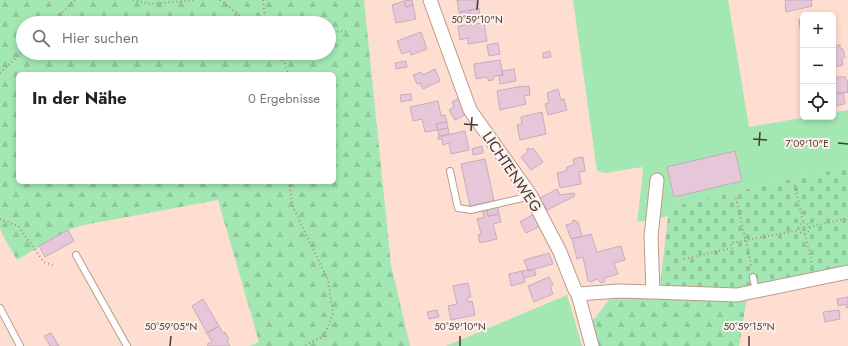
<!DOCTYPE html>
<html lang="de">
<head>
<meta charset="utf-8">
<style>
  :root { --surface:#fff; --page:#f2f2f2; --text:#202124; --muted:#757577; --line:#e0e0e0 }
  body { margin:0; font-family:Jost,sans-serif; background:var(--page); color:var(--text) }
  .controls { position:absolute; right:12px; top:12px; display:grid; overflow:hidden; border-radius:6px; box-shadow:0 2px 6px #0003 }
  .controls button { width:36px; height:36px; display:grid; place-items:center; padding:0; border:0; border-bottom:1px solid var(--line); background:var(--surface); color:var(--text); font:20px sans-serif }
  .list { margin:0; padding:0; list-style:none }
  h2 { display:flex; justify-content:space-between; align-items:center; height:52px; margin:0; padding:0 16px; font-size:17px }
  h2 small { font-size:13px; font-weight:400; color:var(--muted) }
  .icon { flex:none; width:22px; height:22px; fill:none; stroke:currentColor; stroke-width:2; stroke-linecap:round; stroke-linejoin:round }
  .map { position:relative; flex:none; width:848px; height:346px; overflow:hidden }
  .search { position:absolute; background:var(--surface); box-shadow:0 2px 6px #0003; left:16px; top:16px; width:320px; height:44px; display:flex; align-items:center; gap:10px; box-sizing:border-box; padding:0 14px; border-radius:22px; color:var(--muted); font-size:15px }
  .panel { position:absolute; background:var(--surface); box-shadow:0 2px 6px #0003; left:16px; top:72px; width:320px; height:112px; border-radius:6px }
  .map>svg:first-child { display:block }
  .grass { fill:#a3e7b3 }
  .forest { fill:url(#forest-firs); fill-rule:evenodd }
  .cemetery { fill:url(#cemetery-stones) }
  .building { fill:#e5c7d9; stroke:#c8acbd }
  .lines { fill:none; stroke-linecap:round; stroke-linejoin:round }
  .lane-casing { stroke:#b99a8f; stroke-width:8 }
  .street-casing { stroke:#b99a8f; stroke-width:15 }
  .path { stroke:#a68e86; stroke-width:2; stroke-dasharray:1 3; stroke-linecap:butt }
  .lane { stroke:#fff; stroke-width:6 }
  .street { stroke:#fff; stroke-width:13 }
  .ticks { fill:none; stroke:#473a35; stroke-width:1.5 }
  .labels { text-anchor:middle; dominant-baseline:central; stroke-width:4; stroke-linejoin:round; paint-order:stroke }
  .street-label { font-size:15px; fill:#473a35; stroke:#fdf0eb }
  .ticks-label { font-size:10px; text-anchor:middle; fill:#473a35; stroke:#fdf0eb; stroke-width:4; stroke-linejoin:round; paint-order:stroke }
</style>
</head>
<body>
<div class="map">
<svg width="848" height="346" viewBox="0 0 848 346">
  <defs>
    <pattern id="forest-firs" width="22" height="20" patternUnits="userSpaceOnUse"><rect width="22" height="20" fill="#a3e7b3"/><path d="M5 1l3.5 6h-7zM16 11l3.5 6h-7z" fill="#8ec79b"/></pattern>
    <pattern id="cemetery-stones" width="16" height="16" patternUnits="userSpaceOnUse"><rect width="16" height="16" fill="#a3e7b3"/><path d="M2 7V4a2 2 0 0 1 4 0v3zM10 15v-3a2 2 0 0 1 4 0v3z" fill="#8ec79b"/></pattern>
  </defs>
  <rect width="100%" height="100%" fill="#ffded2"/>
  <path class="grass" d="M 573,0 L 728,0 L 749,127 L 806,117 L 833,117 L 833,112 L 848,110 L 848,167 L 760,186 L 679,205 L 668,216 L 637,222 L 643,173 L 642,167 L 606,173 L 597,171 Z
    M 567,295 L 582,346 L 446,346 Z"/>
  <path class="forest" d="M 0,0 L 364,0 L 391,265 L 410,346 L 249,346 L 259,342 L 218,200 L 84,225 L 68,230 L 17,260 L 2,234 L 0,228 ZM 23,23 L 329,23 L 329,53 L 23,53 ZM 18,74 L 334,74 L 334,182 L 18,182 Z
    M 611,297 L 747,298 L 739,346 L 597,346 L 591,323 Z"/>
  <path class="cemetery" d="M 848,167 L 848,276 L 755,296 L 660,286 L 668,216 L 679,205 L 760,186 Z"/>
  <path class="building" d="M 412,0 L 413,5 L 406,7 L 404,1 Z
    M 457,0 L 476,0 L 477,9 L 459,12 Z
    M 785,0 L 813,0 L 811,1 L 812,6 L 786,12 L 785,4 L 786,3 Z
    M 404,1 L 406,7 L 413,5 L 416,19 L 396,23 L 392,5 Z
    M 479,8 L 480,17 L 460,20 L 459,13 L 470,12 L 470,10 Z
    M 799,20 L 803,20 L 803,40 L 802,40 Z
    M 484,23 L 487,41 L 468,44 L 468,38 L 460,40 L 458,26 Z
    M 421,32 L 427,49 L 411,55 L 410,51 L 402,54 L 397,41 Z
    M 498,43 L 500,54 L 489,56 L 487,45 Z
    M 840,45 L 840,48 L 843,49 L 845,57 L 842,59 L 843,65 L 833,67 L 833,46 Z
    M 550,51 L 551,57 L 543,58 L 543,53 Z
    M 500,60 L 503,75 L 494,76 L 493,80 L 489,81 L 487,77 L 476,79 L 474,64 Z
    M 406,61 L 407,67 L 396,69 L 395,63 Z
    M 435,69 L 440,81 L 423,89 L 420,83 L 417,84 L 413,75 L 421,72 L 423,75 Z
    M 514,69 L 516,81 L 500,84 L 499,76 L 503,75 L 502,71 Z
    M 834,77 L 845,77 L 848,82 L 847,83 L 848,92 L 833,94 Z
    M 522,86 L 522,87 L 529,86 L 530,95 L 524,96 L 526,104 L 500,110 L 497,91 Z
    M 558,89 L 561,100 L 564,99 L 567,110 L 548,115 L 545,104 L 549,103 L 547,93 Z
    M 848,92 L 843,93 L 845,102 L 844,104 L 838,105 L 837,106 L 833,107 L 833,94 Z
    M 411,94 L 412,100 L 401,102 L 400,95 Z
    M 459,98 L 467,114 L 455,120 L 449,110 L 454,107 L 452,102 Z
    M 438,101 L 441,116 L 445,115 L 447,122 L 436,124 L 438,130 L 425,132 L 422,119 L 413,121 L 410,107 Z
    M 542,112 L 546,134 L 520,140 L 517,125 L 522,124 L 521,117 Z
    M 447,122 L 448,128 L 438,130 L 436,124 Z
    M 448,128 L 449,134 L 439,136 L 438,130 Z
    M 465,131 L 469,150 L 451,154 L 449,143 L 443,145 L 442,139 L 438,139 L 438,137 Z
    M 482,146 L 483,153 L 473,155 L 472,149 Z
    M 529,148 L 531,150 L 533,148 L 543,162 L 531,170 L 521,157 L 528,152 L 526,150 Z
    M 735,151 L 742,181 L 674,197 L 667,167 Z
    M 583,157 L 585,171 L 579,172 L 581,184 L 560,188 L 557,173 L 566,171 L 567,167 L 574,165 L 573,159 Z
    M 485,159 L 494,201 L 470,206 L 461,164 Z
    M 557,189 L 560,195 L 574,193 L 575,196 L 547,210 L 540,198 Z
    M 498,207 L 499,214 L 488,216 L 487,209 Z
    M 487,210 L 488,216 L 499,214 L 501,222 L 493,224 L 497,239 L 480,243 L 478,235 L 481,234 L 477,219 L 484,217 L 483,211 Z
    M 534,214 L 540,226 L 526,233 L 520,222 Z
    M 575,220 L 576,222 L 578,222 L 582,236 L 571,239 L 566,225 L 573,223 L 572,221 Z
    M 68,230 L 74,241 L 45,257 L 39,246 Z
    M 591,234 L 597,252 L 621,246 L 625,260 L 614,263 L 618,274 L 605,278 L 604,282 L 601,283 L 597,279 L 591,282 L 588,281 L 583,257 L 577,259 L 572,239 Z
    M 549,253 L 553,264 L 528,271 L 524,260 Z
    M 534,269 L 536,275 L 524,278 L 522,271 Z
    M 522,271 L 525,282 L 511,286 L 509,274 Z
    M 549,277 L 553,285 L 550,286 L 553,294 L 534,302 L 528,286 Z
    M 468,283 L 471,297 L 468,298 L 467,300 L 468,302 L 472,301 L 475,315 L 451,320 L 448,306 L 457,304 L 453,286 Z
    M 848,297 L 848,307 L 846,308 L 846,304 L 838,306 L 837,299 Z
    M 203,299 L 219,326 L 207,333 L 192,306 Z
    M 437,310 L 439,317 L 429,319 L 427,312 Z
    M 839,310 L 840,319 L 825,322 L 823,312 Z
    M 219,326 L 223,333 L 225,332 L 229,340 L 227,341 L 230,346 L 208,346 L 207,344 L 212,342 L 207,333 Z
    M 51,333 L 59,346 L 50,346 L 44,336 Z"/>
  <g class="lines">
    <g class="lane-casing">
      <path id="lane" d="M 450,171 L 458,208 L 471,210 L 531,196
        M 76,255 L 127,346
        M 753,277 L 756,292
        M 0,308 L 20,346"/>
    </g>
    <g class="street-casing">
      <path id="street" d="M 430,0 L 470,110 L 531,196 L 560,252 L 575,290 L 578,294 L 592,346
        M 653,292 L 737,295 L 848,272
        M 578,294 L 619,291 L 653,292 L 651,237 L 657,180"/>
    </g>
    <path class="path" d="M 133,0 L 150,4 L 195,0
      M 220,0 L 250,23
      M 263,0 L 266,23
      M 51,23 L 75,0
      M 329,32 L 349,31
      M 278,53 L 285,64 L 288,74
      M 0,73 L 23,51
      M 289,182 L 293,207 L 328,280 L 333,314 L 324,336 L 303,346
      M 795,185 L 803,222
      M 736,198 L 752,268
      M 0,219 L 18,226 L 44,262 L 54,266
      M798.5 228a5.5 5.5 0 1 1 11 0a5.5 5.5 0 1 1-11 0Z
      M 809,227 L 848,218
      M 805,234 L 813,268
      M 684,259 L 732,248 L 731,243 L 799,230"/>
    <use href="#lane" class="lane"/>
    <use href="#street" class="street"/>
  </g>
  <path class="ticks" d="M 477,10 L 478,0M 464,124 L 478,125M 471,131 L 472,117M 753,139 L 767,140M 838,143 L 848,144M 759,146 L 760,132M 170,346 L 171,336M 460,346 L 460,336M 749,346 L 749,336"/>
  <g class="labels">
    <g class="street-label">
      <text transform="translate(512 172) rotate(56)">LICHTENWEG</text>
    </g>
  </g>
  <g class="ticks-label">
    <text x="477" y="23">50°59'10"N</text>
    <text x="807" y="147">7°09'10"E</text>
    <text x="171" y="330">50°59'05"N</text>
    <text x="460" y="330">50°59'10"N</text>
    <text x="749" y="330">50°59'15"N</text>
  </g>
</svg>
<div class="controls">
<button>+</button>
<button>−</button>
<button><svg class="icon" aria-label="locate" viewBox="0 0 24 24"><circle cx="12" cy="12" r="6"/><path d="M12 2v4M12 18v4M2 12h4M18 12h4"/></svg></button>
</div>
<div class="search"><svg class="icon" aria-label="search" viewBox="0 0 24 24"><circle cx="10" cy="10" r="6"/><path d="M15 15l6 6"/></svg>Hier suchen</div>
<section class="panel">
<h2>In der Nähe<small>0 Ergebnisse</small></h2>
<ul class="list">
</ul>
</section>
</div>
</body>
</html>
